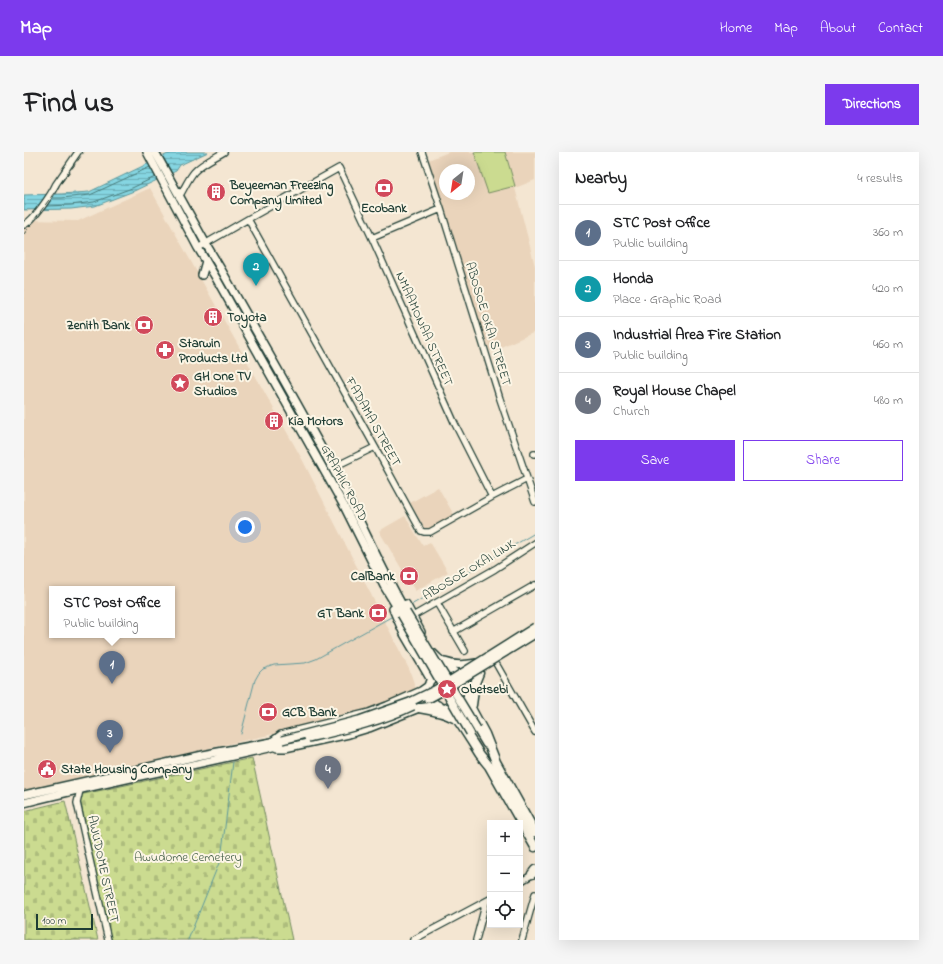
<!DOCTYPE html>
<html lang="en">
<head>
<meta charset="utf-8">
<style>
  :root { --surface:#fff; --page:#f6f6f6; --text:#202124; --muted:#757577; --line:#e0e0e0; --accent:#7c3aed }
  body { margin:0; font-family:"Indie Flower",sans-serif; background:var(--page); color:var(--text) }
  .controls { position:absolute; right:12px; bottom:12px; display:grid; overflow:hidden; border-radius:0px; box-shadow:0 4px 16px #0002 }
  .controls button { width:36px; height:36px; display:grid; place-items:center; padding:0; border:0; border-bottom:1px solid var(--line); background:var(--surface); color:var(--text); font:20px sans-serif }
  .compass { position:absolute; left:415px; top:12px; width:36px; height:36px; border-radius:50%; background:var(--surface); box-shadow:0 4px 16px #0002; rotate:210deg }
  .scale { position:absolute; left:12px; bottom:10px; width:57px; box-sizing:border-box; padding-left:4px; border:2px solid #1f3d34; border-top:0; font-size:11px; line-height:14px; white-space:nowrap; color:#1f3d34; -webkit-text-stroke:3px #fcf5e5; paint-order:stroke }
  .you { position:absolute; left:221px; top:375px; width:14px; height:14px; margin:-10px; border:3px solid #fff; border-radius:50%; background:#1a73e8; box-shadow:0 0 0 6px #1a73e833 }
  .badge { display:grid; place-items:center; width:26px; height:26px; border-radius:50%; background:var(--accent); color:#fff; font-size:13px; font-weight:700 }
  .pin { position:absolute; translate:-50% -33px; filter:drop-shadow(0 1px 2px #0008) }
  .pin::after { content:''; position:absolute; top:21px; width:14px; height:12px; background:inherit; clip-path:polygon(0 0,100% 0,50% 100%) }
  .popup { position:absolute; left:25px; top:434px; width:126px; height:52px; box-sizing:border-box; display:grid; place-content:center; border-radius:0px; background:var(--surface); filter:drop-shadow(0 1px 3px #0005); font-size:13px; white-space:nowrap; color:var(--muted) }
  .popup b { font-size:15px; color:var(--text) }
  .popup::after { content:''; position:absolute; left:50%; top:100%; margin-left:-8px; border:8px solid transparent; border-top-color:var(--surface) }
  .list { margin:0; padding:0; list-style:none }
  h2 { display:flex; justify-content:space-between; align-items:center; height:52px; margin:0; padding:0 16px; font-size:17px }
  h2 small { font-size:13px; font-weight:400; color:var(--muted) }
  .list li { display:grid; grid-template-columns:26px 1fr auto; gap:12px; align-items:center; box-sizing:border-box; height:56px; padding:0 16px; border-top:1px solid var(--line) }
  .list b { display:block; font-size:15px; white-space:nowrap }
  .list p { margin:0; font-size:13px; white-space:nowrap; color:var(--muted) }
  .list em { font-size:13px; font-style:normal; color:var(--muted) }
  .actions { display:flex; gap:8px; padding:12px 16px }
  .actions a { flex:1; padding:9px 0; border:1px solid var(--accent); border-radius:0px; text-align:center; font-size:14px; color:var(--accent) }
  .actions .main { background:var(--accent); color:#fff }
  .icon { flex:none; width:22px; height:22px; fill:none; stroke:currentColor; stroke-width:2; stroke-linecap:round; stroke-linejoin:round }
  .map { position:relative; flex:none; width:511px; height:788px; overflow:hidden; border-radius:0px }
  header { display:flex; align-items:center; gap:24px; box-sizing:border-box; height:56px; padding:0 20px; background:var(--accent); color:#fff }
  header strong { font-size:19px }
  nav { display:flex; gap:22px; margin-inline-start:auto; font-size:14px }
  .intro { display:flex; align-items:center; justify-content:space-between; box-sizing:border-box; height:96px; padding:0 24px }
  h1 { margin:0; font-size:28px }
  .button { padding:10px 18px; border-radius:0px; background:var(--accent); color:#fff; font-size:14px; font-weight:700 }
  main { display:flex; gap:24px; padding:0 24px }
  aside { flex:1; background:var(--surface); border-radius:0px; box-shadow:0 4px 16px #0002 }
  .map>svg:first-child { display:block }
  .built { fill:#ead4bb; fill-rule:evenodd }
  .cemetery { fill:url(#cemetery-stones); stroke:#758c62 }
  .pitch { fill:#cbdb90; stroke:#758c62 }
  .water { fill:url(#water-rules); stroke:#5c989c }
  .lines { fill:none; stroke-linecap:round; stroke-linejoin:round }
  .shore { stroke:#487a79; stroke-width:1 }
  .stream { stroke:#5c989c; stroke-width:1 }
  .minor-casing { stroke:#1f3d34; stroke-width:8 }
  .major-casing { stroke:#1f3d34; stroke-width:10 }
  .highway-casing { stroke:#1f3d34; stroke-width:11 }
  .minor { stroke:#fcf5e5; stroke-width:5.5 }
  .major { stroke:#fcf5e5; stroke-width:7 }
  .highway { stroke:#fcf5e5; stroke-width:8 }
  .rail { stroke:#1f3d34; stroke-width:1; stroke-dasharray:6 3; stroke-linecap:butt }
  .major-bridge-casing { stroke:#1f3d34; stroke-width:10; stroke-linecap:butt }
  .major-bridge { stroke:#fcf5e5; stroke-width:7 }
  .labels { text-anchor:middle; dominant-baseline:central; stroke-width:4; stroke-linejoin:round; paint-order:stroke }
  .poi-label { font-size:13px; font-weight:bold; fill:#1f3d34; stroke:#fcf5e5; text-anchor:start }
  .street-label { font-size:13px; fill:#1f3d34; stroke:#fcf5e5 }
  .park-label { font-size:13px; fill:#415d46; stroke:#fcf5e5 }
</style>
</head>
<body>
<header>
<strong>Map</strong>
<nav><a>Home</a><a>Map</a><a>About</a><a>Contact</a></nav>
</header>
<div class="intro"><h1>Find us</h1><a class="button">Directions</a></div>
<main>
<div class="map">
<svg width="511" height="788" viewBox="0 0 511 788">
  <defs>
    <pattern id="cemetery-stones" width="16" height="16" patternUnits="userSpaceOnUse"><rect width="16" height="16" fill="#cbdb90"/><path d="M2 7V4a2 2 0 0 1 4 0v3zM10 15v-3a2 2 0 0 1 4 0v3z" fill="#aebd7d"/></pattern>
    <pattern id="water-rules" width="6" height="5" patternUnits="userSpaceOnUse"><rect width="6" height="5" fill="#85d5e1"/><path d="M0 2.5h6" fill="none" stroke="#6caeb7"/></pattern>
  </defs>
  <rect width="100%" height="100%" fill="#f4e6d2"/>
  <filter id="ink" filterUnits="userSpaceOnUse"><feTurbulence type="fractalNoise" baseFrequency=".025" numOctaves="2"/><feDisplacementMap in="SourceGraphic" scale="8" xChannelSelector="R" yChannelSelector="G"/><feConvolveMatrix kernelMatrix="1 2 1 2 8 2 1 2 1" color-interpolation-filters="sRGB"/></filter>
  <g filter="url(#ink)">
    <path class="built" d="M 425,0 L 511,0 L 511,28 L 491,36 L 511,114 L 511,180 L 477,195 L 466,199 L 424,79 L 404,8 ZM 421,18 L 445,18 L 445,42 L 421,42 Z
      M 126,36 L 174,122 L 278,307 L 385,517 L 392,537 L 345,559 L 298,571 L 0,638 L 0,68 L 54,69 ZM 28,437 L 148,437 L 148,483 L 28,483 Z
      M 414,335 L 430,363 L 402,379 L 386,351 Z
      M 381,364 L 399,394 L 406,390 L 424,420 L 391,439 L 355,379 Z"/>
    <path class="cemetery" d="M 228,606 L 268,788 L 87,788 L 55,643 Z
      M 41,649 L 74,788 L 0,788 L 0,659 Z"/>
    <path class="pitch" d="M 450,0 L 481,0 L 491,34 L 464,41 Z"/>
    <path class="water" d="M 148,0 L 184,0 L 156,13 L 152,19 L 110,39 L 71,54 L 47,57 L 0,58 L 0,43 L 37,42 L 65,40 Z"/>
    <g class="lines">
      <path class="shore" d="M 28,46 L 38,46 L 66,43 L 126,15
        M 23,54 L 47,53 L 70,50 L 108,36 L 131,25"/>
      <path class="stream" d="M 387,453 L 511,381
        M 217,582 L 231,528 L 235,521 L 239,517 L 250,513 L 281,511 L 292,507 L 367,465
        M 434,761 L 466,743
        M 164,788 L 195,711 L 198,699 L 209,610"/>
      <g class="minor-casing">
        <path id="minor" d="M 398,0 L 417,57 L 476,247 L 511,350
          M 155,45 C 160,37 164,27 170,20 C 178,11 190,6 200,0
          M 224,67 L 351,295 L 397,379 L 400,380 L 406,380 L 468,345 L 503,327
          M 0,73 C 10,68 27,43 32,32 L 54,0
          M 348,86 L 417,57
          M 174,96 L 224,67 L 315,16 L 348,86 L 431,272 L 468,345
          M 510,302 L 511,302
          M 308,316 L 351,295
          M 413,451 L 441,499
          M 389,464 L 471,417 L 511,391
          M 429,480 L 511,433
          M 470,508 L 511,580
          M 56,638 L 53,651 L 84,788
          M 496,730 L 511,721
          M 389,788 L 466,747
          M 452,788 L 462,750
          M 498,788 L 511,742"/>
      </g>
      <g class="major-casing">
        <path id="major" d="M 123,0 L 174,96 L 192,126 L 320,354 L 360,434 L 377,462
          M 131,0 L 182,92 L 198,119 C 238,190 279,260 317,332 C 339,374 358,418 382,460
          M 178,123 L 182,109
          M 382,452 L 397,480
          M 369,457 L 380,482 L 407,528
          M 409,501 L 414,506 L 428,518
          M 421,510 C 432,514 441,513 452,511
          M 428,518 C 434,520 436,523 439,528 C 442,532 445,537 444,543 C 441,553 428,559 419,556 C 410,553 400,541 405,531 C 408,522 419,519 428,518 Z
          M 453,577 L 462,592
          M 249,589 L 257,583 L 276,578 L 345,561 L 363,554 L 397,539 L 404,534
          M 253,596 L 261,596 L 325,582 L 345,576 L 395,556 L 414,553
          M 0,643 L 178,603 L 258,588
          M 0,651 C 86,629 174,613 261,592"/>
      </g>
      <g class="highway-casing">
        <path id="highway" d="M 444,543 L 445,551 L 448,558 L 461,582 L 472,610 L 511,680
          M 448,553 L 451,531 L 455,521
          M 395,556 C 407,558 420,560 430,566
          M 423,556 C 434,566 440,578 448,590 C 453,599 458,606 465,614 L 511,695
          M 508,722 L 511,718"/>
      </g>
      <use href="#minor" class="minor"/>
      <use href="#major" class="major"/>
      <use href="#highway" class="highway"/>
      <path class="rail" d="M 0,82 L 60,0"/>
      <g class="major-bridge-casing">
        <path id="major-bridge" d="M 382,460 L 453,577
          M 377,462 L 446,581
          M 404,547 L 415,541 L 511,482
          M 284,586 C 319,578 356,570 389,554
          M 258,588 L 335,568 L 386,550 L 411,538 L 511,475"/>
      </g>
      <use href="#major-bridge" class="major-bridge"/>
    </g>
  </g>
  <defs>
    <g id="bank-disc" transform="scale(1)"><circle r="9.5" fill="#d1495b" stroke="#fcf5e5"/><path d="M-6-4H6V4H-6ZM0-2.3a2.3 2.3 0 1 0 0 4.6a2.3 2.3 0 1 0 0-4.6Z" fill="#fff"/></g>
    <g id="building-disc" transform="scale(1)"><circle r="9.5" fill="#d1495b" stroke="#fcf5e5"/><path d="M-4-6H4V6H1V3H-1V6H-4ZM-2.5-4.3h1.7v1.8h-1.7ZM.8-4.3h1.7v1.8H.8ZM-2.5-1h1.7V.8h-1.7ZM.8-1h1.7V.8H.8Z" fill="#fff"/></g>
    <g id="pharmacy-disc" transform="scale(1)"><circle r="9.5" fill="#d1495b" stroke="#fcf5e5"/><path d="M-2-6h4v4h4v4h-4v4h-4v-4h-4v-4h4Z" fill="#fff"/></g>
    <g id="sight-disc" transform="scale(1)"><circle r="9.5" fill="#d1495b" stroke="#fcf5e5"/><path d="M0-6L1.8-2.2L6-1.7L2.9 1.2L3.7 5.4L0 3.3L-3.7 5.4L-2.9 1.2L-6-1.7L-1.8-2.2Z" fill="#fff"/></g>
    <g id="civic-disc" transform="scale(1)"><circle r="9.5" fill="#d1495b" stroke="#fcf5e5"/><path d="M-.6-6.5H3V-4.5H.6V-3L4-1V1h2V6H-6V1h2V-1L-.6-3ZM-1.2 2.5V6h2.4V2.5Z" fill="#fff"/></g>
  </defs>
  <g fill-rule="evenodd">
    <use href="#bank-disc" x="360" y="36"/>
    <use href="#building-disc" x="192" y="40"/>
    <use href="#building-disc" x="189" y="165"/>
    <use href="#bank-disc" x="120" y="173"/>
    <use href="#pharmacy-disc" x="141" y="198"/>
    <use href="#sight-disc" x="156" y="231"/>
    <use href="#building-disc" x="250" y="269"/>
    <use href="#bank-disc" x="385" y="424"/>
    <use href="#bank-disc" x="354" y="461"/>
    <use href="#sight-disc" x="423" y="537"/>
    <use href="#bank-disc" x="244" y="560"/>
    <use href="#civic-disc" x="23" y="617"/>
  </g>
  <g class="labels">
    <g class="poi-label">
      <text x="206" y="33">Beyeeman Freezing<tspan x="206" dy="15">Company Limited</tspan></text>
      <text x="360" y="56" text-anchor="middle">Ecobank</text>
      <text x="203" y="165">Toyota</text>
      <text x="106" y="173" text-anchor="end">Zenith Bank</text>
      <text x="155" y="191">Starwin<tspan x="155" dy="15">Products Ltd</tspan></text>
      <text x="170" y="224">GH One TV<tspan x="170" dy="15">Studios</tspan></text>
      <text x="264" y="269">Kia Motors</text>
      <text x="371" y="424" text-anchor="end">CalBank</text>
      <text x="340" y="461" text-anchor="end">GT Bank</text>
      <text x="437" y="537">Obetsebi</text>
      <text x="258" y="560">GCB Bank</text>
      <text x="37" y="617">State Housing Company</text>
    </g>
    <g class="street-label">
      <text transform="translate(464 172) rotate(73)">ABOSOE OKAI STREET</text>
      <text transform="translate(400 177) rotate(66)">NMAAMONAA STREET</text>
      <text transform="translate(349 270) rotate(61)">FADAMA STREET</text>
      <text transform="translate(320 331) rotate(62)">GRAPHIC ROAD</text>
      <text transform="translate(445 418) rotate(-31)">ABOSOE OKAI LINK</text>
      <text transform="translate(79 717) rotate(78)">AWUDOME STREET</text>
    </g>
    <g class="park-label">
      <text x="164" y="705">Awudome Cemetery</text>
    </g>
  </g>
</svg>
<div class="controls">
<button>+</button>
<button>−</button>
<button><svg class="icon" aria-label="locate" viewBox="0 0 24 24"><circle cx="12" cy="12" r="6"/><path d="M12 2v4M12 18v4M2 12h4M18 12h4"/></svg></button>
</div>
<svg class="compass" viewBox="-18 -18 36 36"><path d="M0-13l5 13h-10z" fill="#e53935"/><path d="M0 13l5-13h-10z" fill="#757577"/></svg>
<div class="scale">100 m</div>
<div class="you"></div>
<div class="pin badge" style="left:88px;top:532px;background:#5c6f8a">1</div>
<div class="popup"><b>STC Post Office</b>Public building</div>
<div class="pin badge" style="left:232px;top:134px;background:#0f9aa8">2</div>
<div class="pin badge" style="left:86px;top:601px;background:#5c6f8a">3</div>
<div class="pin badge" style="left:304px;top:637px;background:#6b7280">4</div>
</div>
<aside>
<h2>Nearby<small>4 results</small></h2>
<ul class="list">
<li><span class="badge" style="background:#5c6f8a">1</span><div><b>STC Post Office</b><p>Public building</p></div><em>360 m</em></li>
<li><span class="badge" style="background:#0f9aa8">2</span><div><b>Honda</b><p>Place · Graphic Road</p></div><em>420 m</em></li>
<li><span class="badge" style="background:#5c6f8a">3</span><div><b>Industrial Area Fire Station</b><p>Public building</p></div><em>460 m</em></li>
<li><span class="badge" style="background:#6b7280">4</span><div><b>Royal House Chapel</b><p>Church</p></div><em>480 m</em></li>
</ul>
<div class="actions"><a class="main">Save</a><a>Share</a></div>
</aside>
</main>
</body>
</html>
